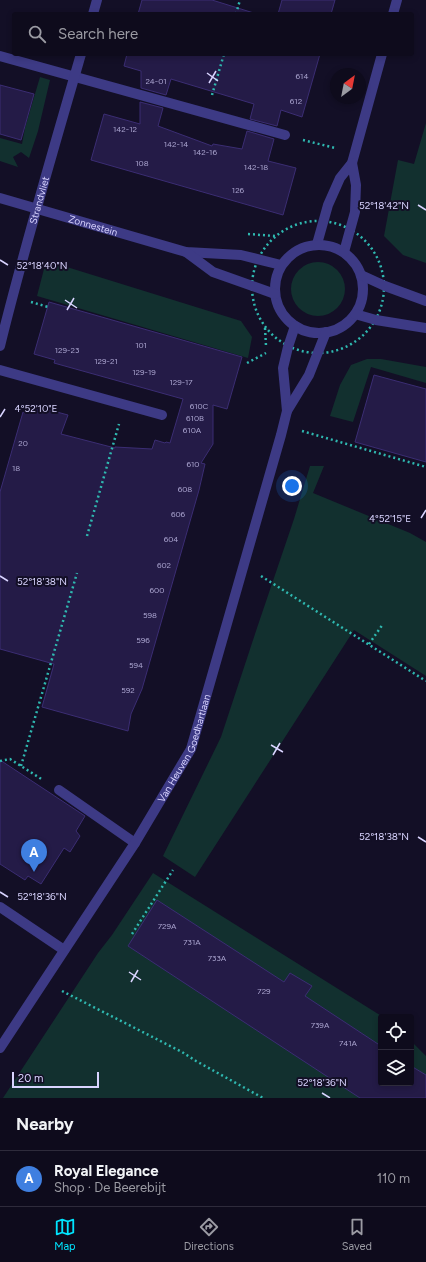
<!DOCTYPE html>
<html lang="en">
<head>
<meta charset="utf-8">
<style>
  :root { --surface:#0e0b1c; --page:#171425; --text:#f1f3f6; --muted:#9b9ba3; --line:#2e2b3b; --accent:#00e5ff }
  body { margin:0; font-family:Figtree,sans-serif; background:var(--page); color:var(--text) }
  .controls { position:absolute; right:12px; bottom:12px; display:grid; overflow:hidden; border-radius:4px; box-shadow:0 2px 6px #0003 }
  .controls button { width:36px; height:36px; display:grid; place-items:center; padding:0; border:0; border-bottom:1px solid var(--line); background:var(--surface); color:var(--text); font:20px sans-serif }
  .compass { position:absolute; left:330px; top:68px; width:36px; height:36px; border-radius:50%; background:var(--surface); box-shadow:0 2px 6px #0003; rotate:32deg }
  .scale { position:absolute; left:12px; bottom:10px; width:87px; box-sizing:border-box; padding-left:4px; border:2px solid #d9d4ff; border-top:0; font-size:11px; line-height:14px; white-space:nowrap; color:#d9d4ff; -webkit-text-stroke:3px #130f26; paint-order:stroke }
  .you { position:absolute; left:292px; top:486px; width:14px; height:14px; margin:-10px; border:3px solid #fff; border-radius:50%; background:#1a73e8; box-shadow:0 0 0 6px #1a73e833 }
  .badge { display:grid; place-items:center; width:26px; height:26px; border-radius:50%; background:var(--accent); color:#fff; font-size:13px; font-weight:700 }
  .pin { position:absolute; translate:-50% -33px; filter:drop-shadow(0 1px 2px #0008) }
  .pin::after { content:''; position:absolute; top:21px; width:14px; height:12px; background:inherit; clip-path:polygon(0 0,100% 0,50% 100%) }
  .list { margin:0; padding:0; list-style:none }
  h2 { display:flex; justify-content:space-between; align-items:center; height:52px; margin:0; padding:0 16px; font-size:17px }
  h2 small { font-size:13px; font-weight:400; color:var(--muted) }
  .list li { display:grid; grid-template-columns:26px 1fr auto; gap:12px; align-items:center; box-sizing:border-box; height:56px; padding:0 16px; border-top:1px solid var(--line) }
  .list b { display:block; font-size:15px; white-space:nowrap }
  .list p { margin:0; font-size:13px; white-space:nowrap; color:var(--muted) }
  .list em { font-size:13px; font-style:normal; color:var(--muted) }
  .icon { flex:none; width:22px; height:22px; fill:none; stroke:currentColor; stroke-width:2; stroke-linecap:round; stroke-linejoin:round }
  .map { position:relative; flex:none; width:426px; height:1098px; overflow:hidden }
  .search { position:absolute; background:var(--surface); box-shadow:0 2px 6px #0003; left:12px; right:12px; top:12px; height:44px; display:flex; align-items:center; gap:10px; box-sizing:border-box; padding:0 14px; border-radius:4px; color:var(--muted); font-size:15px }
  .sheet { height:108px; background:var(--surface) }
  nav { display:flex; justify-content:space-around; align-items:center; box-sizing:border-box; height:56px; border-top:1px solid var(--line); background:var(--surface); font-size:11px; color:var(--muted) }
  nav a { display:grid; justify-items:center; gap:2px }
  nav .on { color:var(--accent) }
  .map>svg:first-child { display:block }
  .green { fill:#12302f }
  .building { fill:#241b47; stroke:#3b2d73 }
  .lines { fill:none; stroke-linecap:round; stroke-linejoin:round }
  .path { stroke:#2fb8b0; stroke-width:2.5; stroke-dasharray:2 3; stroke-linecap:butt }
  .minor { stroke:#3d3a85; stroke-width:10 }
  .ticks { fill:none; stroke:#d9d4ff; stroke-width:1.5 }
  .labels { text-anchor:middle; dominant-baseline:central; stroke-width:4; stroke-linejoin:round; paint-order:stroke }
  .number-label { font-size:8px; fill:#aca6d1 }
  .street-label { font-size:10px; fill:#d9d4ff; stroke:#130f26 }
  .ticks-label { font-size:10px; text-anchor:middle; fill:#d9d4ff; stroke:#130f26; stroke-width:4; stroke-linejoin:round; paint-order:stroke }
</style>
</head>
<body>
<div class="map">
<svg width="426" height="1098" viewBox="0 0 426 1098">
  <rect width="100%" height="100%" fill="#130f26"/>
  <path class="green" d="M 40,77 L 50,80 L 38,131 L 29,158 L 21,152 L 13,157 L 18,167 L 0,161 L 0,138 L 22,144 L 25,128 Z
    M 426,123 L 426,263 L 403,255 L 384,236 L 398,160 L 414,164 Z
    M291 289a27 27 0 1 1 54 0a27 27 0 1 1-54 0Z
    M 54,263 L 241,321 L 252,337 L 248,358 L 37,296 L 44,269 Z
    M 367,359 L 381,359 L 426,367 L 426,383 L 371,367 L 353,422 L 330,416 L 340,385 L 351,365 Z
    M 310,466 L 324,466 L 313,493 L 410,533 L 426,542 L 426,676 L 354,630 L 195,877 L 163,856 L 221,737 L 258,625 L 294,519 Z
    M 153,873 L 383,1017 L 381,1017 L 381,1083 L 411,1083 L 411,1041 L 426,1056 L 426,1098 L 3,1098 L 98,953 L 112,935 Z"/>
  <path class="building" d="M 142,0 L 212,0 L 257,14 L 138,14 Z
    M 282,0 L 335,0 L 331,14 L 278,14 Z
    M 127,54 L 320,54 L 302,117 L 281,110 L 277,126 L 250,119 L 254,104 L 171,79 L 166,95 L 141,88 L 141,71 L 124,66 Z
    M 0,85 L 34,94 L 21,140 L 0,134 Z
    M 140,102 L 163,108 L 158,126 L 212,146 L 213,144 L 242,149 L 247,131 L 274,139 L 268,161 L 296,168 L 283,215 L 91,160 L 104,114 L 140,124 Z
    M 49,302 L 242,357 L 227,409 L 213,405 L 213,444 L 201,463 L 205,464 L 199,490 L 142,689 L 131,714 L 128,731 L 42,707 L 54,664 L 0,649 L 0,492 L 23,412 L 25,413 L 27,404 L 68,415 L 61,434 L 115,448 L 115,447 L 152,449 L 155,440 L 165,443 L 166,442 L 170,443 L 183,399 L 54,363 L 55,360 L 34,354 Z
    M 374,375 L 426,389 L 426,462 L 355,442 Z
    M 0,760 L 85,816 L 76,831 L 80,836 L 70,852 L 64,848 L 41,884 L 28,876 L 25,880 L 0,864 Z
    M 157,900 L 284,982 L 290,973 L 312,986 L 305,996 L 381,1046 L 381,1083 L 411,1083 L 411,1066 L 426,1075 L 426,1098 L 360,1098 L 128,946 Z"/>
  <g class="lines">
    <path class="path" d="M 236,14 L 240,0
      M 212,95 L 224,54
      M 303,140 L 335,148
      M252 287a66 66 0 1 1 132 0a66 66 0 1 1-132 0Z
      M 248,234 L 275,236
      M 31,302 L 48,307
      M 265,328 L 266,346
      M 247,363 L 266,353
      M 302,431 L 426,467
      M 87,536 L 119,424
      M 261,576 L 426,681
      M 369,644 L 383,624
      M 0,761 L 10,759 L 43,780
      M 21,766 L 77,573
      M 132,934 L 173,870
      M 62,991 L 182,1052 L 196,1061 L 263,1098"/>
    <g class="minor">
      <path d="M 93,14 L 97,0"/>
      <path d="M 393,14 L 397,0"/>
      <path d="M 0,56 L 285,135"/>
      <path id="s1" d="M 0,198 L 186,252 L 241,255 L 281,265"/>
      <path d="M 317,244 L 328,205 L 340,178 L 352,163 L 382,54"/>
      <circle cx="319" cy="289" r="44"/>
      <path d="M 186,252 L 213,272 L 275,294"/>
      <path d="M 344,252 L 355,212 L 356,185 L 352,163"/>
      <path d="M 361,275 L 385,286 L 426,301"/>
      <path d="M 355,314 L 376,320 L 426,328"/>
      <path id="s2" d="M 0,346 C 24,248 53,151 81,54"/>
      <path d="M 0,370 L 162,415"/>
      <path d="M 287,411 L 283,368 L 288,347 L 295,326"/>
      <path d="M 59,790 L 135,843"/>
      <path d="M 0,907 L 64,950"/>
      <path id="s3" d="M 0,1048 L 135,843 L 191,749 L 281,435 L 287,411 L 309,375 L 326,332"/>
    </g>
  </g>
  <path class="ticks" d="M 207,73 L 218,81M 209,83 L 216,71M 418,205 L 426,210M 0,260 L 8,265M 65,300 L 77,308M 67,310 L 74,298M 0,417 L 5,409M 421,518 L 426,510M 0,576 L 8,581M 271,745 L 283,752M 273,755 L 280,743M 418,837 L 426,842M 0,892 L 8,897M 129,972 L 141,980M 131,982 L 138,970M 322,1093 L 330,1098"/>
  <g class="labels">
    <g class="number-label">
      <text x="302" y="76">614</text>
      <text x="156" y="81">24-01</text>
      <text x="296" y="101">612</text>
      <text x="125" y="129">142-12</text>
      <text x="176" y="144">142-14</text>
      <text x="205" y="152">142-16</text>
      <text x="142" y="163">108</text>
      <text x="256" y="167">142-18</text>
      <text x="238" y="190">126</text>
      <text x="141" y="345">101</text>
      <text x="67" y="350">129-23</text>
      <text x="106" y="361">129-21</text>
      <text x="144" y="372">129-19</text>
      <text x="181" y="382">129-17</text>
      <text x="199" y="406">610C</text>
      <text x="195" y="418">610B</text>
      <text x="192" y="430">610A</text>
      <text x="23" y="443">20</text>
      <text x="193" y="464">610</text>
      <text x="16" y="468">18</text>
      <text x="185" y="489">608</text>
      <text x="178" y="514">606</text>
      <text x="171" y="539">604</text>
      <text x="164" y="565">602</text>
      <text x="157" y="590">600</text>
      <text x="150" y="615">598</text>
      <text x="143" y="640">596</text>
      <text x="136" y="665">594</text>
      <text x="128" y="690">592</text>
      <text x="167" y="926">729A</text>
      <text x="192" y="942">731A</text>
      <text x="217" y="958">733A</text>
      <text x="264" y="991">729</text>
      <text x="320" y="1025">739A</text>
      <text x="348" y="1043">741A</text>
    </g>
    <g class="street-label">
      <text stroke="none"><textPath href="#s2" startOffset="151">Strandvliet</textPath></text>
      <text stroke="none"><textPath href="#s1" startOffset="97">Zonnestein</textPath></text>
      <text stroke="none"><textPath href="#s3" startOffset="353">Van Heuven Goedhartlaan</textPath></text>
    </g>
  </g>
  <g class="ticks-label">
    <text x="384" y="209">52°18'42"N</text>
    <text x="42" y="269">52°18'40"N</text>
    <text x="36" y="412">4°52'10"E</text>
    <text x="390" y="522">4°52'15"E</text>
    <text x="42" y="585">52°18'38"N</text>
    <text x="384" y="840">52°18'38"N</text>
    <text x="42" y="900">52°18'36"N</text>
    <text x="322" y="1086">52°18'36"N</text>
  </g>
</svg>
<div class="controls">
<button><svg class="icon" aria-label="locate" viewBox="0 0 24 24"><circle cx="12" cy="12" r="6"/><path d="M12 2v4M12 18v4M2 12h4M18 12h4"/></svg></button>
<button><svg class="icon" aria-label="layers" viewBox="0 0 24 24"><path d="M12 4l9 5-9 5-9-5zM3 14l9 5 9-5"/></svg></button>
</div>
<svg class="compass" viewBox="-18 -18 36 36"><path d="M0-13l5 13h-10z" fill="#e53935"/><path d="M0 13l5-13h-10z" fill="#9b9ba3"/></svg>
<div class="scale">20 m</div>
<div class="you"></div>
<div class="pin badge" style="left:34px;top:872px;background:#3f7fe0">A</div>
<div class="search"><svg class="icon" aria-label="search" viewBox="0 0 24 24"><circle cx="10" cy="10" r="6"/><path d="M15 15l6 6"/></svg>Search here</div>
</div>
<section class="sheet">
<h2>Nearby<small></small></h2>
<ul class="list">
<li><span class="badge" style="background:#3f7fe0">A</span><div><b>Royal Elegance</b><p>Shop · De Beerebijt</p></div><em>110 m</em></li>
</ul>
</section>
<nav>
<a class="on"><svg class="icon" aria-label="map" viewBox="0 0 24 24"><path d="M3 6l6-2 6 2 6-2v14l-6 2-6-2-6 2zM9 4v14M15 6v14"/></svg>Map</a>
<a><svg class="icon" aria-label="directions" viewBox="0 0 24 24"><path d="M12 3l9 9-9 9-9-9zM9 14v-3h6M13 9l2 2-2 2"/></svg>Directions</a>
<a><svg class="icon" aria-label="saved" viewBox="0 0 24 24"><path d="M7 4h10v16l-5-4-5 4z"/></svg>Saved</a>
</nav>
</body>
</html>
